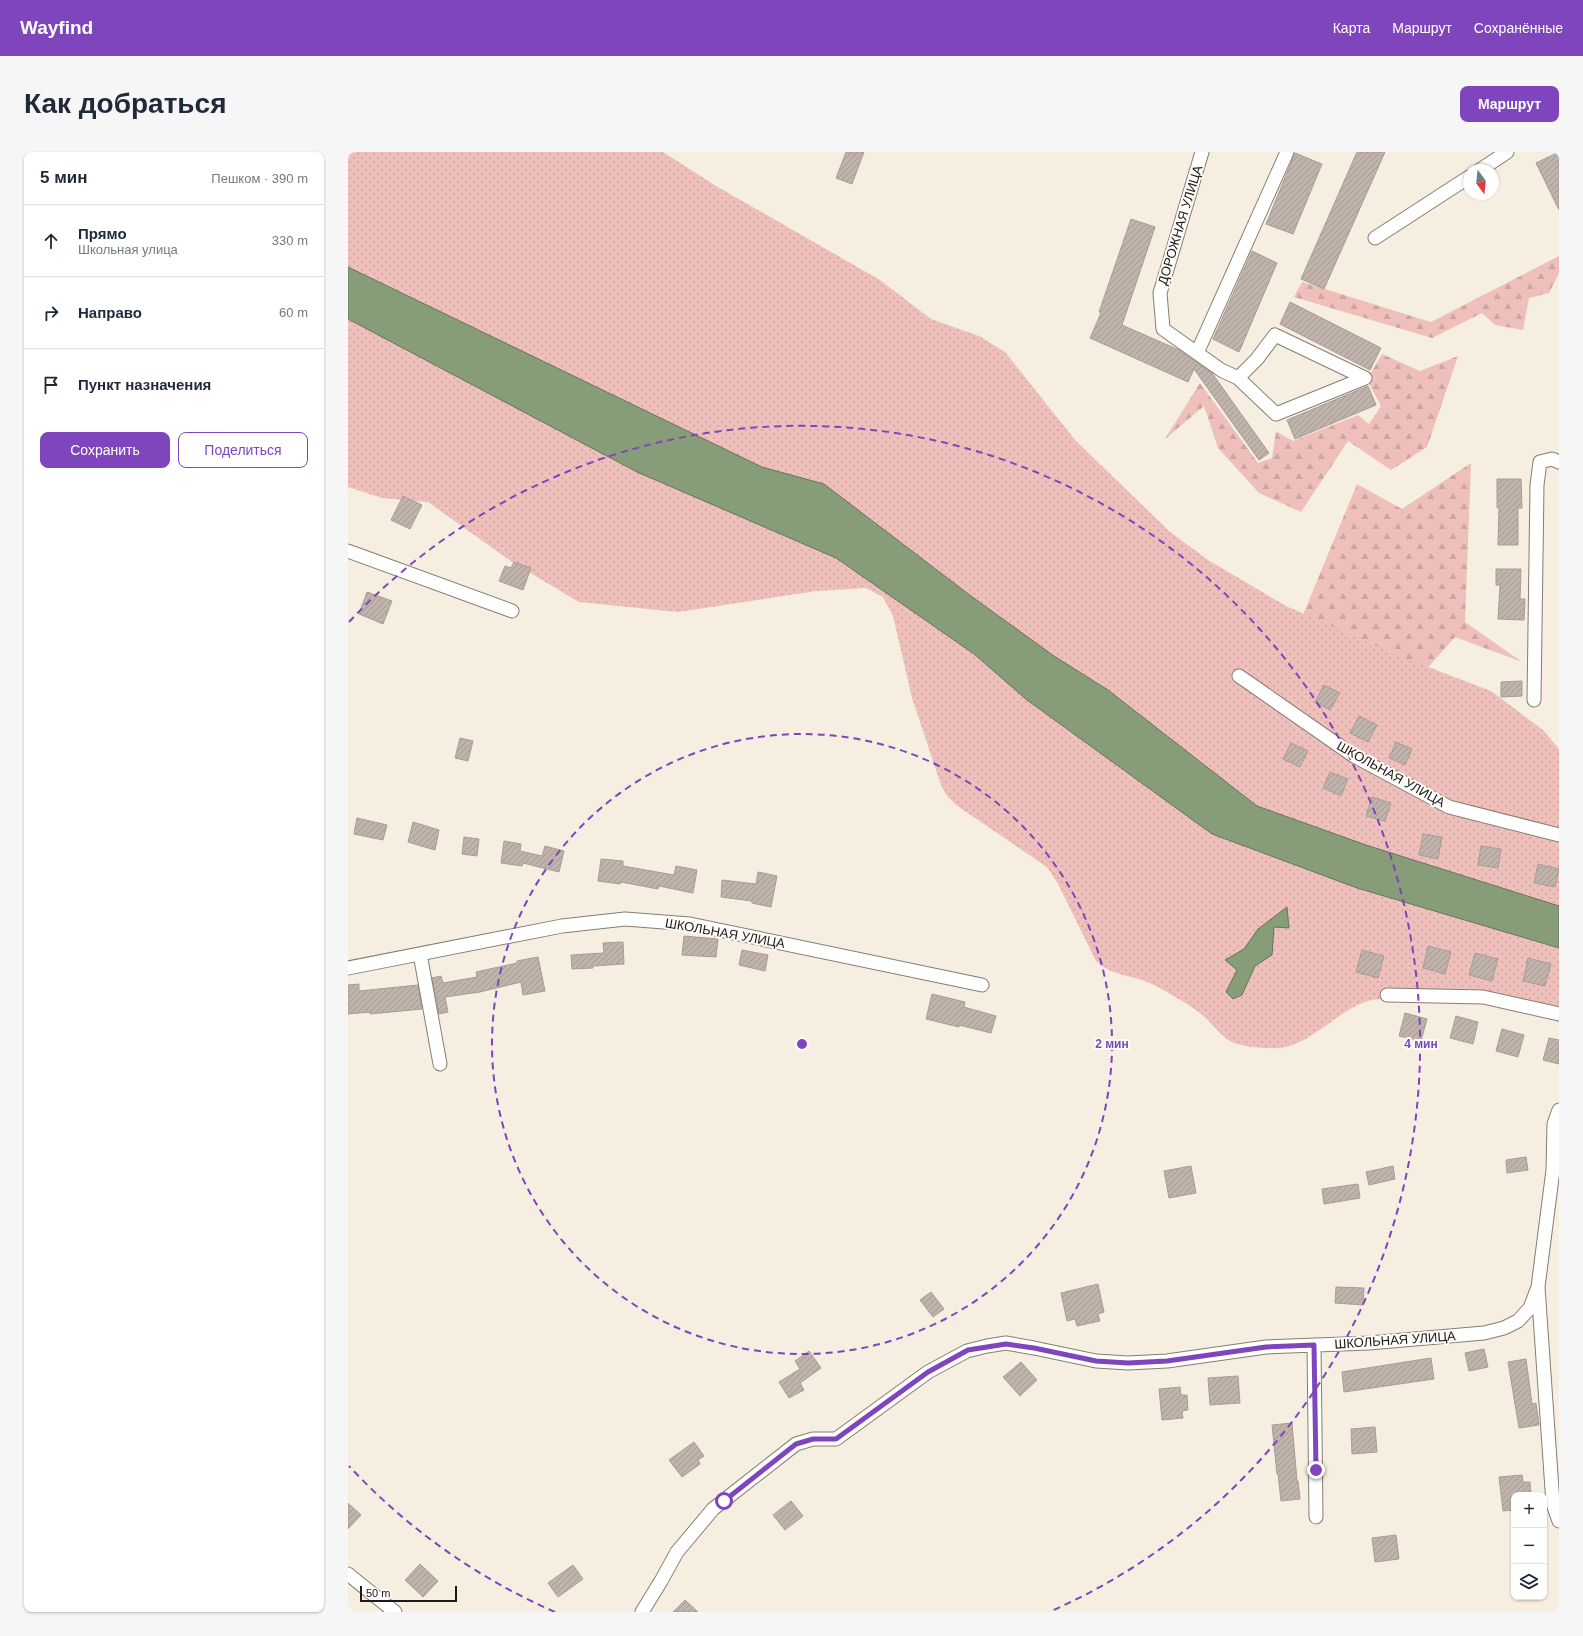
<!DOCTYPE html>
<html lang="ru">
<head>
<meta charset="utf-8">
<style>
  :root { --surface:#fff; --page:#f6f6f7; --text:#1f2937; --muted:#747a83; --line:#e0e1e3; --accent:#7e45bc }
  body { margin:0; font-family:Helvetica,sans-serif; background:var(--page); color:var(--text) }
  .controls { position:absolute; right:12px; bottom:12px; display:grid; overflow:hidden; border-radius:8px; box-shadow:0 1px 3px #0004 }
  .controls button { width:36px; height:36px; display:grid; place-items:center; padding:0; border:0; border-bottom:1px solid var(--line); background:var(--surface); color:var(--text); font:20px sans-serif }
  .compass { position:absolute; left:1115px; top:12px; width:36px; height:36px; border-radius:50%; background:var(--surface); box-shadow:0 1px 3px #0004; rotate:165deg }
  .scale { position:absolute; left:12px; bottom:10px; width:97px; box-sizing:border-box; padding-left:4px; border:2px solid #1d1a16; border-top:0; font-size:11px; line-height:14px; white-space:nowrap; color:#1d1a16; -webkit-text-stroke:3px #fefcfa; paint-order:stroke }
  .stop { position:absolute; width:12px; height:12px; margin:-9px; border:3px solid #7e45bc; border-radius:50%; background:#fff }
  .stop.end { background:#7e45bc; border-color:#fff; box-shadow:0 1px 4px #0008 }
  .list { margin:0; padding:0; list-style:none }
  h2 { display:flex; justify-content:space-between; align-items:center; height:52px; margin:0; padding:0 16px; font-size:17px }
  h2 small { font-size:13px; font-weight:400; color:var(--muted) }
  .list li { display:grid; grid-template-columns:26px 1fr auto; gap:12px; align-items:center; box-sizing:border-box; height:72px; padding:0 16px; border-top:1px solid var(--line) }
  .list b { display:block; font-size:15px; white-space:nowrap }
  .list p { margin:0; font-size:13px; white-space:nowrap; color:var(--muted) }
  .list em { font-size:13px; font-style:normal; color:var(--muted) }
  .actions { display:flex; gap:8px; padding:12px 16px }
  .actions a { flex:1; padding:9px 0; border:1px solid var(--accent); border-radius:8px; text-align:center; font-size:14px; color:var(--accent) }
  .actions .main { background:var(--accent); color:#fff }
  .icon { flex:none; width:22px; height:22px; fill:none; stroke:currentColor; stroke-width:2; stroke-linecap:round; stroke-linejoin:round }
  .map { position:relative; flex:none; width:1211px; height:1460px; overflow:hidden; border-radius:8px }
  header { display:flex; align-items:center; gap:24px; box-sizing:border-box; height:56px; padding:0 20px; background:var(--accent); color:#fff }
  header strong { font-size:19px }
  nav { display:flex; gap:22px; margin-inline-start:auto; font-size:14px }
  .intro { display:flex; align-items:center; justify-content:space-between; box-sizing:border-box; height:96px; padding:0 24px }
  h1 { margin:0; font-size:28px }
  .button { padding:10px 18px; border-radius:8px; background:var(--accent); color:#fff; font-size:14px; font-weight:700 }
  main { display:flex; gap:24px; padding:0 24px }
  aside { flex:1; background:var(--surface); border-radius:8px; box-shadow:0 1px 3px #0004 }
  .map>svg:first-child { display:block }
  .forest { fill:url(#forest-firs) }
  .park { fill:url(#park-dots) }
  .water { fill:#879c78; stroke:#67755b }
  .building { fill:url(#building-hatch); stroke:#a99c95 }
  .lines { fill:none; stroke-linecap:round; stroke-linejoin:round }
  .minor-casing { stroke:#857e72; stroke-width:15 }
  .minor { stroke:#fff; stroke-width:13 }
  .route { stroke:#7e45bc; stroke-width:5 }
  .ring { fill:none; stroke:#7e45bc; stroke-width:2; stroke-dasharray:7 5 }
  .labels { text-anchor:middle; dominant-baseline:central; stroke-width:4; stroke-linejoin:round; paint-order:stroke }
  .street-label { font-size:13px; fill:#1d1a16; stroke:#fefcfa }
  .centre { fill:#7e45bc; stroke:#fefcfa; stroke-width:2 }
  .ring-label { font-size:12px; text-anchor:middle; font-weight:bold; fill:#7e45bc; stroke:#fefcfa; stroke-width:4; stroke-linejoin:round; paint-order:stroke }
</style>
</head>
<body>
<header>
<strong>Wayfind</strong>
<nav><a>Карта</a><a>Маршрут</a><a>Сохранённые</a></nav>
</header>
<div class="intro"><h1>Как добраться</h1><a class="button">Маршрут</a></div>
<main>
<aside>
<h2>5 мин<small>Пешком · 390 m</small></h2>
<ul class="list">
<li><svg class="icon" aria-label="ahead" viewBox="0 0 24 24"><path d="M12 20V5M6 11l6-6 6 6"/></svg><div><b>Прямо</b><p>Школьная улица</p></div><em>330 m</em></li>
<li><svg class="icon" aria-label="right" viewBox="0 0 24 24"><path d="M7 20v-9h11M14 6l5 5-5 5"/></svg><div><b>Направо</b></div><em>60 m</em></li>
<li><svg class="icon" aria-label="arrive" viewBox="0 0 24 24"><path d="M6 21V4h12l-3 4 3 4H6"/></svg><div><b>Пункт назначения</b></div></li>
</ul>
<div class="actions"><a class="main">Сохранить</a><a>Поделиться</a></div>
</aside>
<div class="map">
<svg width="1211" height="1460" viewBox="0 0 1211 1460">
  <defs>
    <pattern id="forest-firs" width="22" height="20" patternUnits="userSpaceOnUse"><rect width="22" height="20" fill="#efbfbb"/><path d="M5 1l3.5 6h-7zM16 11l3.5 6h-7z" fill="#cca4a0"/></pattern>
    <pattern id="park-dots" width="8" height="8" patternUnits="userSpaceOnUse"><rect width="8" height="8" fill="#efbfbb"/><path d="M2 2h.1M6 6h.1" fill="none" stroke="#cca4a0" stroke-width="1.8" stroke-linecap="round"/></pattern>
    <pattern id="building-hatch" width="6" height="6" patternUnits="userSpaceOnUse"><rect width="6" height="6" fill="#c0b3ab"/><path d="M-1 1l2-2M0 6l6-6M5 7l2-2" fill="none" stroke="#a59992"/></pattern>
  </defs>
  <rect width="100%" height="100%" fill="#f6eee1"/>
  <path class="forest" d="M 1211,104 L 1211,121 L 1201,141 L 1181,146 L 1175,178 L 1147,173 L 1134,161 L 1084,186 L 946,145 L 954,130 L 1083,170 Z
    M 1034,202 L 1072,219 L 1110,204 L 1079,295 L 1043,318 L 1000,289 L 953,360 L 911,341 L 870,296 L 856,254 L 817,287 L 852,231 L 910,311 L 924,306 L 928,279 L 945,289 L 1010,263 L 1021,272 L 1033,254 L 1019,228 Z
    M 1123,311 L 1117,470 L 1174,510 L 1107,485 L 1067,530 L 952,470 L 1009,332 L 1054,357 Z"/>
  <path class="park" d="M 0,0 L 315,0 L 368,34 L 532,128 L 583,167 L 631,184 L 657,200 L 728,289 L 821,379 L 860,408 L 938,454 L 1046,502 L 1143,539 L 1195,578 L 1211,597 L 1211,860 C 1162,855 1113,848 1064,848 C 1051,848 1036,846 1024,848 C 993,855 969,888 937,895 C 924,898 898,895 886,891 C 872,885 864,870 852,861 C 840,852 819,840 806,833 C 785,822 767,826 748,809 L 710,732 L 699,715 L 608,653 L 599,644 L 593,633 L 564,546 L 545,464 L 535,445 L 518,436 L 468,439 L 330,460 L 231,450 L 164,410 L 80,350 L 34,346 L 0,335 Z"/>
  <path class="water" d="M 0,115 L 414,315 L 476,332 L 623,444 L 706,504 L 760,538 L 909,654 L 1018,693 L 1211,754 L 1211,796 L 1009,736 L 864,682 L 679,548 L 626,502 L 488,406 L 289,320 L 0,167 Z
    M 939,755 L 941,776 L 926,775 L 924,803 L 907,814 L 894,843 L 885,847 L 878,840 L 889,818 L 877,808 L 896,797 L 910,777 Z"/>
  <path class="building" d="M 498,0 L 516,0 L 504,32 L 488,26 Z
    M 1009,0 L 1037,0 L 976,137 L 953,127 Z
    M 1211,0 L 1211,58 L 1188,11 Z
    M 947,1 L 974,12 L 945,82 L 918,72 Z
    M 783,67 L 807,75 L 774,173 L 831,198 L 864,221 L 921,301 L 911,308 L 846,217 L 840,230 L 742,186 L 753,161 L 751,160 Z
    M 904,99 L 929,111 L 891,200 L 865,187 Z
    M 942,150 L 1033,196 L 1022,218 L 932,172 Z
    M 1020,234 L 1028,253 L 947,287 L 939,268 Z
    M 1149,327 L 1173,327 L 1174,356 L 1170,356 L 1170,393 L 1150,393 L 1151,356 L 1149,356 Z
    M 55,344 L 74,353 L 62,377 L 43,368 Z
    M 166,410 L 183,416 L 175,438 L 151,429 L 157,414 L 163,416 Z
    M 1148,417 L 1173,417 L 1172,447 L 1177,447 L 1176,468 L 1150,467 L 1152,433 L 1148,433 Z
    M 19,440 L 44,449 L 35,472 L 11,462 Z
    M 1174,529 L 1174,544 L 1153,545 L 1153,530 Z
    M 976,533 L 992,541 L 982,558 L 967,550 Z
    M 1011,564 L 1029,573 L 1020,590 L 1002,581 Z
    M 112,586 L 125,589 L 120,609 L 107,606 Z
    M 1048,590 L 1064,597 L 1057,613 L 1041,606 Z
    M 943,591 L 960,599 L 952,615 L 935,607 Z
    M 982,620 L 1000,627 L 993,644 L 975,636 Z
    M 1024,645 L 1043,651 L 1037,669 L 1018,664 Z
    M 9,666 L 39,673 L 35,688 L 6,682 Z
    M 65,670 L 91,678 L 87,698 L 60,690 Z
    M 1075,682 L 1094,685 L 1090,707 L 1071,703 Z
    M 116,685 L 131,687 L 129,704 L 114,702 Z
    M 156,689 L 173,692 L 172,699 L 194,704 L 197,694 L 216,699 L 211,720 L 175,711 L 174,714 L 153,711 Z
    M 1133,694 L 1153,697 L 1150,716 L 1130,713 Z
    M 253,707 L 275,709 L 275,714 L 326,723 L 328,714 L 349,718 L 345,741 L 311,734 L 310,737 L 273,730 L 272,732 L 250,729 Z
    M 1190,712 L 1211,717 L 1207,735 L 1186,731 Z
    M 410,720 L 429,724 L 423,755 L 404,751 L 404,749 L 373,745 L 374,728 L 408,732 Z
    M 336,784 L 370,787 L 368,805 L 334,803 Z
    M 275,790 L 276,812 L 245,814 L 245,816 L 224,817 L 223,803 L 256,801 L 255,791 Z
    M 1080,794 L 1103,800 L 1097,822 L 1075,816 Z
    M 394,798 L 420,803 L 417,819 L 391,813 Z
    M 1014,798 L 1036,804 L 1030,826 L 1008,820 Z
    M 1127,801 L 1150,807 L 1144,829 L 1121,823 Z
    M 190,805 L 197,839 L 175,843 L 173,830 L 132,840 L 97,845 L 100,860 L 91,862 L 84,826 L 93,824 L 95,831 L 129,825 L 128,820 L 169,811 L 169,809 Z
    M 1180,806 L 1203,812 L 1197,834 L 1175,829 Z
    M 11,832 L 11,839 L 70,833 L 74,857 L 22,862 L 22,860 L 0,862 L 0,833 Z
    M 584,842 L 617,850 L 616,855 L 648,864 L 643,881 L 611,873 L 611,875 L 578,867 Z
    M 1057,861 L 1079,867 L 1073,889 L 1051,884 Z
    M 1108,864 L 1130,870 L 1125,892 L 1102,886 Z
    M 1154,877 L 1176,883 L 1170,905 L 1148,899 Z
    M 1201,886 L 1211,888 L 1211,912 L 1195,908 Z
    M 1178,1005 L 1180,1018 L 1159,1021 L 1158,1008 Z
    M 843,1014 L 848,1041 L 821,1046 L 816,1019 Z
    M 1045,1014 L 1047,1027 L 1021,1033 L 1018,1020 Z
    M 1010,1032 L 1012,1046 L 976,1052 L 974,1037 Z
    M 750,1132 L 756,1160 L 750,1162 L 752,1169 L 729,1174 L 727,1167 L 719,1169 L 713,1141 Z
    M 988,1135 L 1016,1136 L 1015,1153 L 987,1151 Z
    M 583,1140 L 596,1157 L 585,1165 L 572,1148 Z
    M 1136,1197 L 1140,1215 L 1121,1219 L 1117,1201 Z
    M 461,1199 L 473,1216 L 452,1231 L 456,1238 L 441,1246 L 431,1230 L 452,1217 L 447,1209 Z
    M 1083,1206 L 1086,1227 L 996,1240 L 994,1220 Z
    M 1178,1207 L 1184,1252 L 1188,1251 L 1191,1273 L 1171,1276 L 1160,1210 Z
    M 673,1210 L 689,1228 L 672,1244 L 655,1225 Z
    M 890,1224 L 892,1251 L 862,1253 L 860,1226 Z
    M 832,1235 L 833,1243 L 839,1243 L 840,1258 L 834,1259 L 835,1266 L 814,1268 L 811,1237 Z
    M 944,1271 L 949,1329 L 950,1329 L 952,1347 L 933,1349 L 930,1322 L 929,1322 L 924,1273 Z
    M 1027,1275 L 1029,1300 L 1004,1302 L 1003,1277 Z
    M 346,1290 L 356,1304 L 350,1308 L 352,1312 L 334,1325 L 321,1308 Z
    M 1174,1323 L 1175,1330 L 1182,1330 L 1183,1343 L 1166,1343 L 1166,1358 L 1155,1359 L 1151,1325 Z
    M 443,1349 L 455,1364 L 437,1378 L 425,1363 Z
    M 0,1351 L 13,1363 L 0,1377 Z
    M 1048,1383 L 1051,1407 L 1027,1410 L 1024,1386 Z
    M 72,1412 L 90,1429 L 75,1445 L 57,1428 Z
    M 225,1413 L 235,1427 L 210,1445 L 200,1431 Z
    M 337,1448 L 350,1460 L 325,1460 Z"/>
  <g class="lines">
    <g class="minor-casing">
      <path id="minor" d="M 854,0 L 812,141 L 815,177 L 873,218 L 890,226 L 928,262 L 1017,226 L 927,183 L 909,207 L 890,226
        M 1132,18 L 1159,0
        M 1027,86 L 1121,25
        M 849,201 L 939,0
        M 0,399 L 164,459
        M 891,524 L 1006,604 L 1101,655 L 1211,683
        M 1186,548 L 1189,333 L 1192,310 L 1204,307 L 1211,310
        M 72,802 L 92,912
        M 0,816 L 214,774 L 277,767 L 342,772 L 634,833
        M 1039,843 L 1135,845 L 1211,862
        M 1211,958 L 1206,972 L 1205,1018 L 1190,1135 L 1205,1352 L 1211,1369
        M 966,1193 L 968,1365
        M 0,1422 L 47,1460
        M 294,1460 L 313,1429 L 329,1400 L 365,1357 L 448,1292 L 465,1287 L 488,1287 L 580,1220 L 619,1199 L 639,1194 L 658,1191 L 686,1196 L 748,1209 L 780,1211 L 819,1209 L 918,1195 L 1021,1191 L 1136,1181 L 1156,1176 L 1170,1169 L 1182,1156 L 1190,1135"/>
    </g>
    <use href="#minor" class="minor"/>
  </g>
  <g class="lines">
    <path class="route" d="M 376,1349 L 448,1292 L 465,1287 L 488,1287 L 580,1220 L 620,1198 L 658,1192 L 686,1196 L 748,1209 L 780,1211 L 819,1209 L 918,1195 L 966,1193 L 968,1318"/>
  </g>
  <g class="ring">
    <circle cx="454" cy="892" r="310"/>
    <path d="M207 1460A619 619 0 0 1 1 1314M1 470A619 619 0 1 1 701 1460"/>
  </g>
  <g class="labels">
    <g class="street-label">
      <text transform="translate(832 73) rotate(-73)">ДОРОЖНАЯ УЛИЦА</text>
      <text transform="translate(1043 622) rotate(29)">ШКОЛЬНАЯ УЛИЦА</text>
      <text transform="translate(377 781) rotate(10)">ШКОЛЬНАЯ УЛИЦА</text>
      <text transform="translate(1047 1188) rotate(-4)">ШКОЛЬНАЯ УЛИЦА</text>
    </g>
  </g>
  <circle cx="454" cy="892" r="6" class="centre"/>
  <g class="ring-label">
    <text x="764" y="896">2 мин</text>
    <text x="1073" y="896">4 мин</text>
  </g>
</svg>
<div class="controls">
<button>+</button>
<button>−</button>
<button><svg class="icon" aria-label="layers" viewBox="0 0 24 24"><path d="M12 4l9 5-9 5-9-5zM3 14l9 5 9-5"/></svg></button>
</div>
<svg class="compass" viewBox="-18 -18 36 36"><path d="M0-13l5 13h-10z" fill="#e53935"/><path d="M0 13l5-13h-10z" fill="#747a83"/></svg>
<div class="scale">50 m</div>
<div class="stop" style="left:376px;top:1349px"></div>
<div class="stop end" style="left:968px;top:1318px"></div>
</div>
</main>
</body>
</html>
